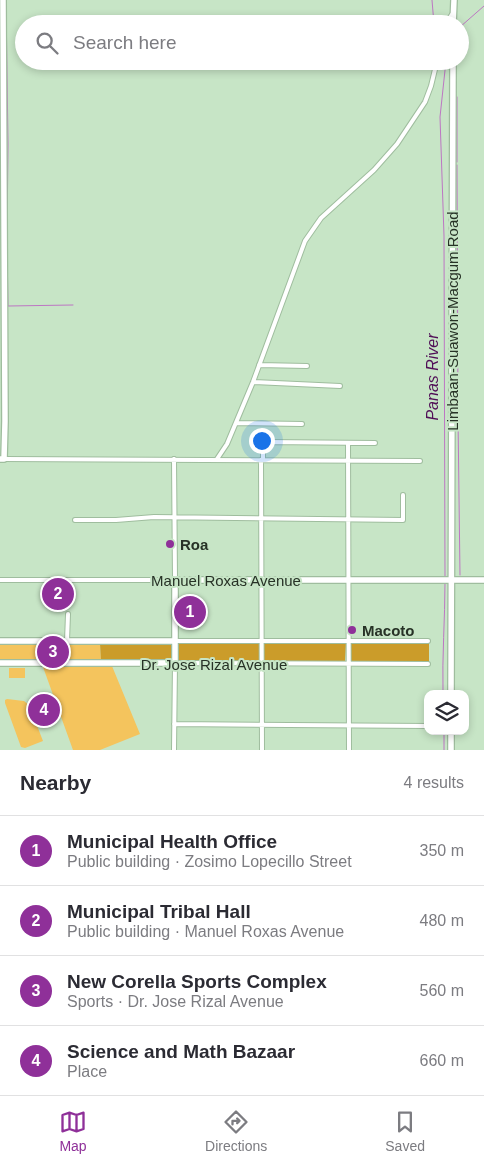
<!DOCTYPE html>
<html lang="en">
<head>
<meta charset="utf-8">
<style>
  :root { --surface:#fff; --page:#f7f7f7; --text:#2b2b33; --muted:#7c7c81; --line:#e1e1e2; --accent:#8f3099 }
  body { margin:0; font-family:Helvetica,sans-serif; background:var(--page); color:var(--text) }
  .controls { position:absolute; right:15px; bottom:15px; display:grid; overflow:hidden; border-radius:10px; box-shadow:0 2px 8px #0003 }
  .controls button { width:45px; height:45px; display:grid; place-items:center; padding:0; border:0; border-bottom:1px solid var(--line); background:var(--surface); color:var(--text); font:25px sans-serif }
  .you { position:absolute; left:261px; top:440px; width:18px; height:18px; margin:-12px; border:4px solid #fff; border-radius:50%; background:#1a73e8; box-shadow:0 0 0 8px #1a73e833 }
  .badge { display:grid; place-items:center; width:32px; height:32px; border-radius:50%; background:var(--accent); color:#fff; font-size:16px; font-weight:700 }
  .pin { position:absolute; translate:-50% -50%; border:2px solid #fff; box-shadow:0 1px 5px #0006 }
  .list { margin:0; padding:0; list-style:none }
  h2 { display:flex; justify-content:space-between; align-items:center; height:65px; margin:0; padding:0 20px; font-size:21px }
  h2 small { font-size:16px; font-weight:400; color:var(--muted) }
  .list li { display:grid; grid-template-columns:32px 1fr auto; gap:15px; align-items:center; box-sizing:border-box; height:70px; padding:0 20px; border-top:1px solid var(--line) }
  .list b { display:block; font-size:19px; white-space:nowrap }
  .list p { margin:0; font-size:16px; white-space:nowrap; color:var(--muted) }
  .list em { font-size:16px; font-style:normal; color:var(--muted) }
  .icon { flex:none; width:28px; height:28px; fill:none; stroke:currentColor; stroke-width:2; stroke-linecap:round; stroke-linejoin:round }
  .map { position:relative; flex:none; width:484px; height:750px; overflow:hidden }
  .search { position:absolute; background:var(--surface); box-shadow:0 2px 8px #0003; left:15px; right:15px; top:15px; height:55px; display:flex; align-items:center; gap:12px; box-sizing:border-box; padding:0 18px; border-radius:28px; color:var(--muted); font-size:19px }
  .sheet { height:345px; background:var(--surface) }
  nav { display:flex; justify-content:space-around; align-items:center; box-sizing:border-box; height:70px; border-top:1px solid var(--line); background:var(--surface); font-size:14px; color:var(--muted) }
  nav a { display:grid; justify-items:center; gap:2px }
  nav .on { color:var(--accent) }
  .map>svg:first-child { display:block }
  .green { fill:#f4c45d }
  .forest { fill:#cb9c2a }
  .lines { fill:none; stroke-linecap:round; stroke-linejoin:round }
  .stream { stroke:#bd76c3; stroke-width:1 }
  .street-casing { stroke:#9fbd9e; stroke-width:6 }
  .secondary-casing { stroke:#9fbd9e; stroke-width:8 }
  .street { stroke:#fff; stroke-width:4 }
  .secondary { stroke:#fff; stroke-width:5.5 }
  .poi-dot { fill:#8f3099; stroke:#c7e5c6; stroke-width:2 }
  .labels { text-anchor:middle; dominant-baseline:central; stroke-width:4; stroke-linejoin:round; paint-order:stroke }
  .street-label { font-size:15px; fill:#273226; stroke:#c7e5c6 }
  .poi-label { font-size:15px; font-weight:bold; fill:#273226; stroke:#c7e5c6; text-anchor:start }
  .water-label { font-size:16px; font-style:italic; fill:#510f57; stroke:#c7e5c6 }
</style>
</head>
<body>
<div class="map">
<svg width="484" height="750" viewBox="0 0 484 750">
  <rect width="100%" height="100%" fill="#c7e5c6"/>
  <path class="green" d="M 0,644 L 100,644 L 101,660 L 0,659 Z
    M 112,666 L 140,734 L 100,750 L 73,750 L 43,667 Z
    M 9,668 L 25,668 L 25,678 L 9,678 Z
    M 7,699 L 24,701 L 29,705 L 43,741 L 25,748 L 21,747 L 5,703 L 5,700 Z"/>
  <path class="forest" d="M 346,643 L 345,661 L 264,661 L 264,644 Z
    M 351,643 L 429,643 L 429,662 L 351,661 Z
    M 100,644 L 172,644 L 172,660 L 101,660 Z
    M 178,644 L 259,644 L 259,661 L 178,660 Z"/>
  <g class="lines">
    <path class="stream" d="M 6,0 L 8,144 L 7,238
      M 432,0 L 434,24
      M 460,27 L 484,6
      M 433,65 L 433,61
      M 0,109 L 1,73
      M 457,162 L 457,97
      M 457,165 L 458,417 L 460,575
      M 7,247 L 8,306 L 73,305
      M 445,578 L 444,236 L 440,117 L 446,61
      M 443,694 C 442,656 445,619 445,582
      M 444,750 L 444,731"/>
    <g class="street-casing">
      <path id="street" d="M 445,24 L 454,12
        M 259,365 L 307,366
        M 253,382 L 340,386
        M 236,423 L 302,424
        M 348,443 L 349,750
        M 4,459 L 420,461
        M 217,459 L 227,444 L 253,382 L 305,241 L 321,218 L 374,170 L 397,144 L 425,102 L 431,86 L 437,61
        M 261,460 L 262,750
        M 263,460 L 263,445 L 266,442 L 375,443
        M 75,520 L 116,520 L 154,517 L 403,520 L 403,495
        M 0,580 L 175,580 L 174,459
        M 67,641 L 68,614
        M 175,641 L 428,641
        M 174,724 L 428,726
        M 174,750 L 175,663 L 428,664"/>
    </g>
    <g class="secondary-casing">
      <path id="secondary" d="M 453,24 L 454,0
        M 0,459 L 4,459 L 5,421 L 3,0
        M 0,641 L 175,641
        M 0,663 L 175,663 L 175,580 L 484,580
        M 451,694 L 453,61
        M 451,731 L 451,750"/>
    </g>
    <use href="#street" class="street"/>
    <use href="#secondary" class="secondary"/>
  </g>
  <g class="poi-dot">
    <circle cx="170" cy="544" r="5"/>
    <circle cx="352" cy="630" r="5"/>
  </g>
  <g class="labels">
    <g class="street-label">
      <text transform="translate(452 321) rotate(-90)">Limbaan-Suawon-Macgum Road</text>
      <text x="226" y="580">Manuel Roxas Avenue</text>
      <text x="214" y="664">Dr. Jose Rizal Avenue</text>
    </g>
    <g class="poi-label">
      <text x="180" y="544">Roa</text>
      <text x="362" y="630">Macoto</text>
    </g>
    <g class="water-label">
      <text transform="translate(432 377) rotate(-90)">Panas River</text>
    </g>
  </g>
</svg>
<div class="controls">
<button><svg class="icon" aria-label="layers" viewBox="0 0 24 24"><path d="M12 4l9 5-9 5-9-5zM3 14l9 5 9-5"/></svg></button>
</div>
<div class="you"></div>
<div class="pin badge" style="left:190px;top:612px">1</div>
<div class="pin badge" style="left:58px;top:594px">2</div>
<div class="pin badge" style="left:53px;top:652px">3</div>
<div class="pin badge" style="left:44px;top:710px">4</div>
<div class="search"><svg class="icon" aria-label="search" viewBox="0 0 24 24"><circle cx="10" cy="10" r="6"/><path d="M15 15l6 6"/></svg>Search here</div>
</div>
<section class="sheet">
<h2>Nearby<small>4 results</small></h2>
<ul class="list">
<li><span class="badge">1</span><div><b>Municipal Health Office</b><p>Public building · Zosimo Lopecillo Street</p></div><em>350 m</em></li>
<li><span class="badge">2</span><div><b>Municipal Tribal Hall</b><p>Public building · Manuel Roxas Avenue</p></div><em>480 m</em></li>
<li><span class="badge">3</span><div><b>New Corella Sports Complex</b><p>Sports · Dr. Jose Rizal Avenue</p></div><em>560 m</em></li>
<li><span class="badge">4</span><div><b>Science and Math Bazaar</b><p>Place</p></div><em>660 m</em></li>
</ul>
</section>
<nav>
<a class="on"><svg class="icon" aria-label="map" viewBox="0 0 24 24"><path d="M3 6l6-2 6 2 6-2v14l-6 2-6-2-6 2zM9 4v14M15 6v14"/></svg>Map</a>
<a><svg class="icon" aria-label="directions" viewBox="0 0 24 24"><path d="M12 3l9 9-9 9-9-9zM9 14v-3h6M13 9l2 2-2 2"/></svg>Directions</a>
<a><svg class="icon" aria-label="saved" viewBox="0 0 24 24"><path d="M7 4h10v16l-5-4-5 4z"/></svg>Saved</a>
</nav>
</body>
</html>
